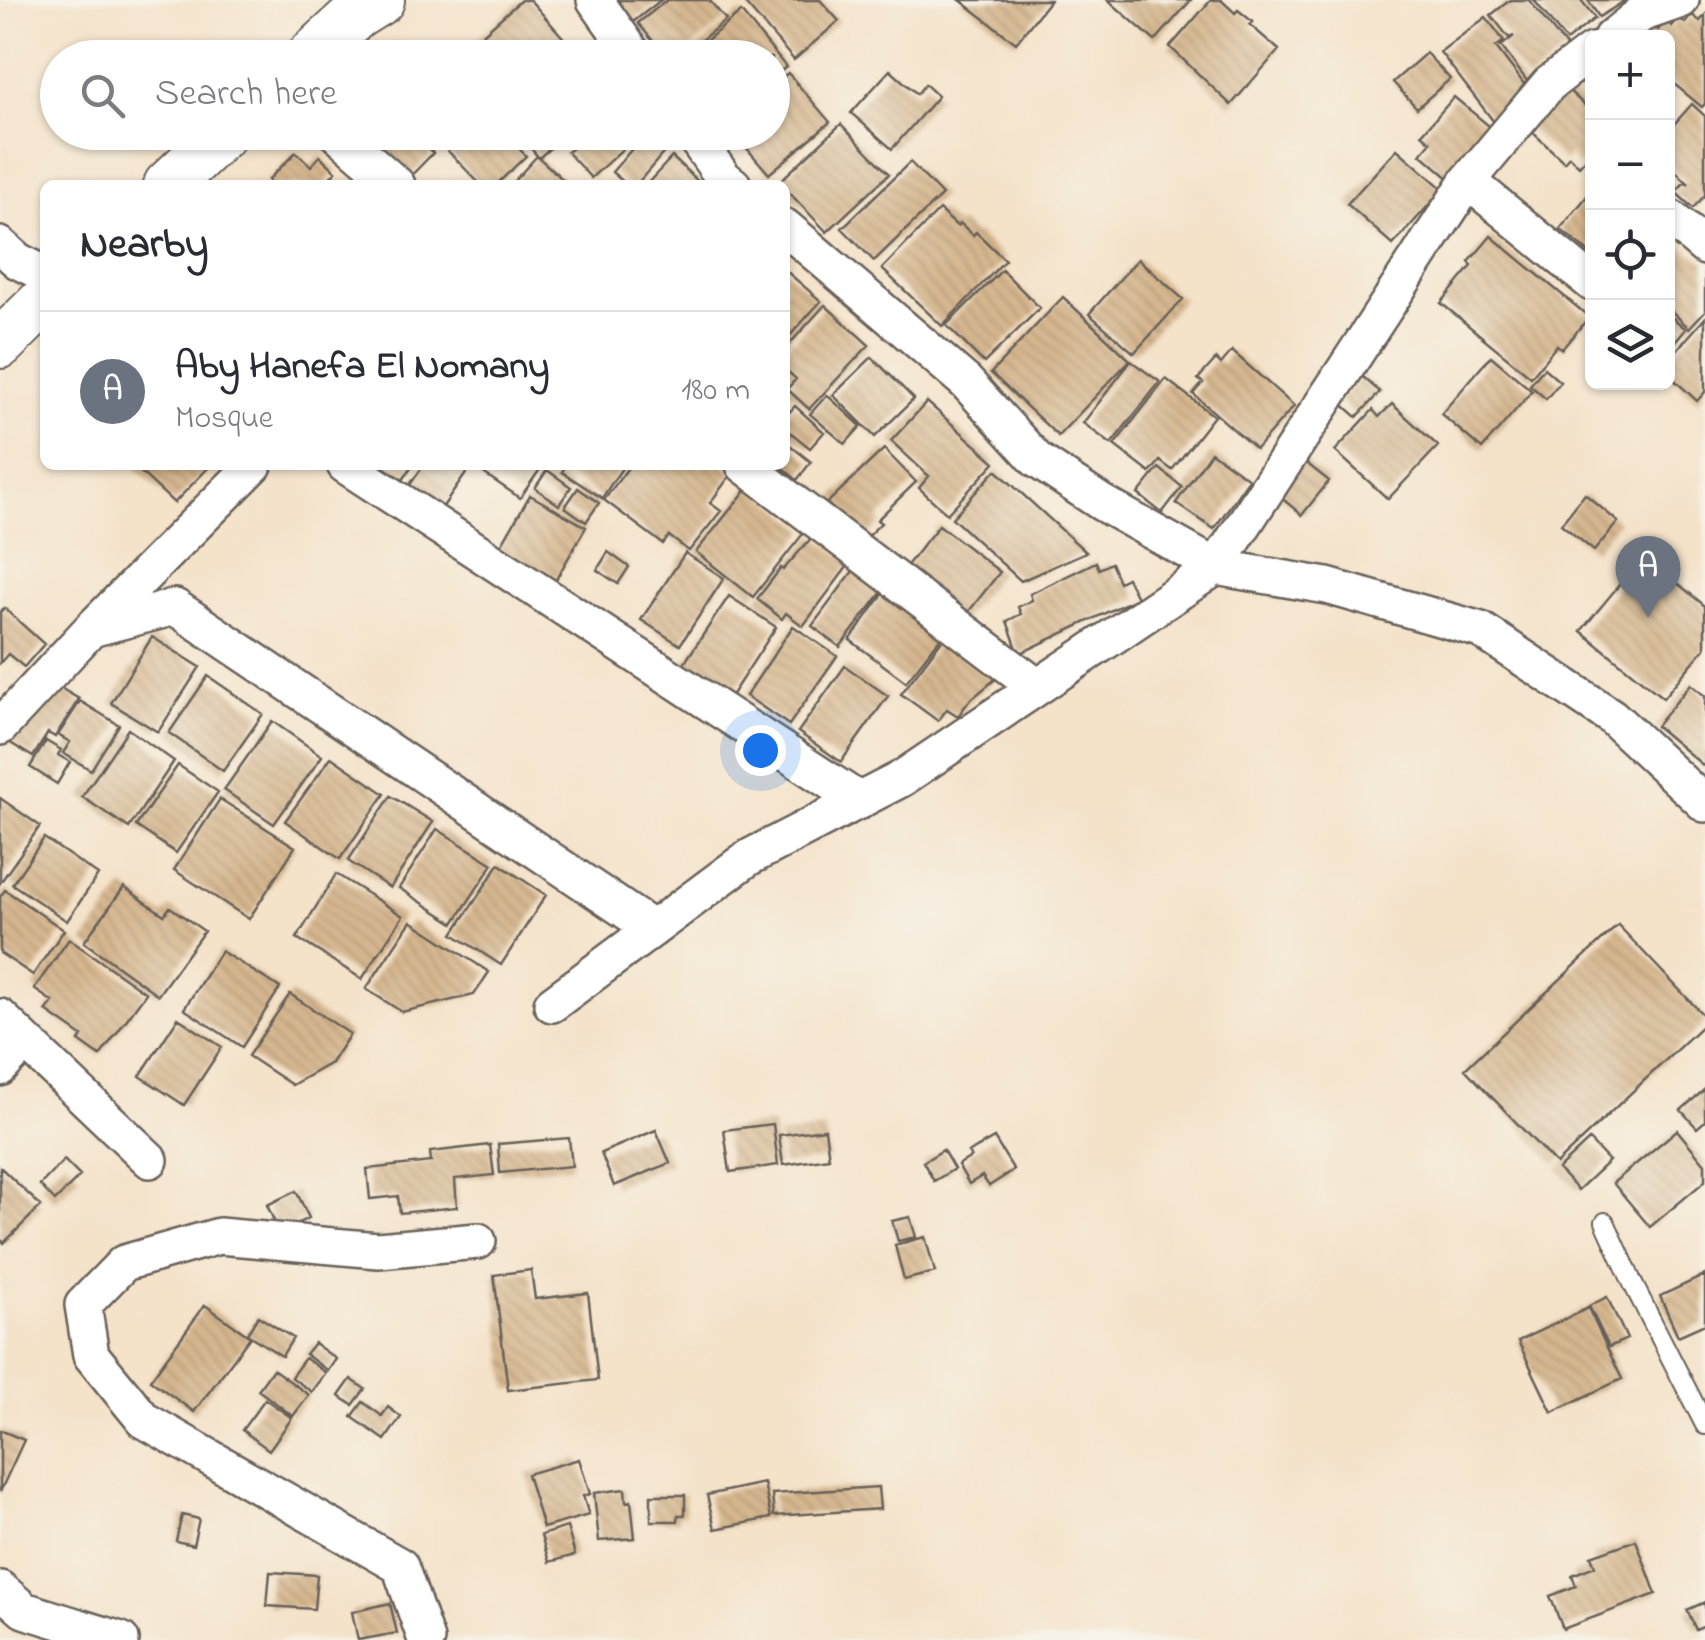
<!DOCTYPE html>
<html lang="en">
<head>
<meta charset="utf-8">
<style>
  :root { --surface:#fff; --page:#f2f2f3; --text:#2b2b33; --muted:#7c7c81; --line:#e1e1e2; --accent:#d1495b }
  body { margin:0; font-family:"Indie Flower",sans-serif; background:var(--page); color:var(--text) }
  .controls { position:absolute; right:30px; top:30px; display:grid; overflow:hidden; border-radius:15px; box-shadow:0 2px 8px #0004 }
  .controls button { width:90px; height:90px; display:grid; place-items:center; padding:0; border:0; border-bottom:2px solid var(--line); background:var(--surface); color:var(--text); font:50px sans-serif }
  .you { position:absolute; left:760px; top:750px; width:35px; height:35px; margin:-25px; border:8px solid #fff; border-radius:50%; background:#1a73e8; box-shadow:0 0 0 15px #1a73e833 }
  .badge { display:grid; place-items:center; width:65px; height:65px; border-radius:50%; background:var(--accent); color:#fff; font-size:32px; font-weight:700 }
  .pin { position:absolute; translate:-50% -82px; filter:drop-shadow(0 2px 5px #0008) }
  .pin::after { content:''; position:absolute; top:52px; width:35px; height:30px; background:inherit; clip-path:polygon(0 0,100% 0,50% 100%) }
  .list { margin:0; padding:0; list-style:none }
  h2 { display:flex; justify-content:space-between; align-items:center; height:130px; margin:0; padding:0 40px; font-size:42px }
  h2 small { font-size:32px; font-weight:400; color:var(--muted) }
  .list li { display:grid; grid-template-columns:65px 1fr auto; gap:30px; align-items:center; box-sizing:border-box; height:160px; padding:0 40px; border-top:2px solid var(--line) }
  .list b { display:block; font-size:38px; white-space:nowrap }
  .list p { margin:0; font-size:32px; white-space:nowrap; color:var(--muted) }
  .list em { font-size:32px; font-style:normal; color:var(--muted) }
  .icon { flex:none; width:55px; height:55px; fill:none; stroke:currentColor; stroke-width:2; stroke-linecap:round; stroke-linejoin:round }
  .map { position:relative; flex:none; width:1705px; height:1640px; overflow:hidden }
  .search { position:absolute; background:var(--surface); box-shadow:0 2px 8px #0004; left:40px; top:40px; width:750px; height:110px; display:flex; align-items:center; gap:25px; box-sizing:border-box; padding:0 35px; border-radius:55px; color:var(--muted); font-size:38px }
  .panel { position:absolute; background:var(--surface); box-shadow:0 2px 8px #0004; left:40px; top:180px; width:750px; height:290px; border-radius:15px }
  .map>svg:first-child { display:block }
  .building { fill:url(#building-back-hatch) }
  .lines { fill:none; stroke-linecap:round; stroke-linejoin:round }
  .lane-casing { stroke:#686159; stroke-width:22 }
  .street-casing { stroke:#686159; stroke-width:40 }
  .secondary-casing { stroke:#686159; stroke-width:52 }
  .lane { stroke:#fff; stroke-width:18 }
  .street { stroke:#fff; stroke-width:35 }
  .secondary { stroke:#fff; stroke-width:48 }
</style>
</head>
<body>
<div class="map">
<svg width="1705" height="1640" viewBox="0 0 1705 1640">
  <defs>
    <pattern id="building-back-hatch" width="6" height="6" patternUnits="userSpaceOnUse" patternTransform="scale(2.5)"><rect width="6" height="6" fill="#d6b78f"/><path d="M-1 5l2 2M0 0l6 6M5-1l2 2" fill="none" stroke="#b79d7b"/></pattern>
  </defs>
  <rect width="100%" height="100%" fill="#f7f3e8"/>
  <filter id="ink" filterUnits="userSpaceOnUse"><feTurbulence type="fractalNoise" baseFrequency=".01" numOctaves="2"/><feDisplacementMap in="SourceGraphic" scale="20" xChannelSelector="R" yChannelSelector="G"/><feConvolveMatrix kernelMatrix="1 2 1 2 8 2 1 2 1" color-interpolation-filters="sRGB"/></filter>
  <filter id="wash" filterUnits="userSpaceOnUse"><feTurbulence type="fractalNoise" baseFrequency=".0048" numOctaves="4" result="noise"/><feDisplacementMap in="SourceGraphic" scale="40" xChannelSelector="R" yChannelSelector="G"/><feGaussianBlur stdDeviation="2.25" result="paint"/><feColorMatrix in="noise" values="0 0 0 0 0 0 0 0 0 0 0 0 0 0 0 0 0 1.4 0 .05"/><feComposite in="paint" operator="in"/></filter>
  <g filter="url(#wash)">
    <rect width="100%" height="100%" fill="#f4e2c9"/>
    <g id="blocks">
      <path class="building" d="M 521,0 L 530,0 L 581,58 L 456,58 Z
        M 615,0 L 661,0 L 633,22 Z
        M 667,0 L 709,0 L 726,20 L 679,58 L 667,58 L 638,23 Z
        M 742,0 L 820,0 L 839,21 L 794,60 Z
        M 960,0 L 1050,0 L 1016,43 Z
        M 1108,0 L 1191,0 L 1155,41 Z
        M 1211,0 L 1221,0 L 1235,13 L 1238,10 L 1253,22 L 1250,25 L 1279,50 L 1231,105 L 1170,47 Z
        M 1510,0 L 1529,0 L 1568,49 L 1527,81 L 1501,46 L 1514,36 L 1509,38 L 1491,15 Z
        M 1534,0 L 1581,0 L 1595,18 L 1566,41 Z
        M 1588,0 L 1626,0 L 1599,17 Z
        M 741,12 L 786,67 L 772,78 L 772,58 L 685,58 Z
        M 1692,15 L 1700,21 L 1705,15 L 1705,104 L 1702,107 L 1668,79 L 1668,38 L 1636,38 L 1652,25 L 1658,30 L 1666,20 L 1672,26 L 1679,18 L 1685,23 Z
        M 1486,17 L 1504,41 L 1496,47 L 1531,93 L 1494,122 L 1440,52 Z
        M 1426,53 L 1450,79 L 1417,108 L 1393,82 Z
        M 890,70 L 917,94 L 925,84 L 938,96 L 892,149 L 851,113 Z
        M 788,73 L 830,122 L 769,174 L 733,132 L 772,132 L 772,86 Z
        M 1565,87 L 1592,112 L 1592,152 L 1579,166 L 1569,156 L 1564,162 L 1527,127 Z
        M 1454,97 L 1495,131 L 1452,181 L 1421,154 L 1431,142 L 1422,134 Z
        M 1692,104 L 1705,116 L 1705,195 L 1693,208 L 1675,192 L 1685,182 L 1689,184 L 1668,164 L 1668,131 Z
        M 841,124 L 889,174 L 827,232 L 779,182 Z
        M 357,132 L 411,132 L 433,153 L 402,185 Z
        M 467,132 L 503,132 L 526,156 L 496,185 L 481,185 L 448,151 Z
        M 532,132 L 551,132 L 558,141 L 539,158 L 524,140 Z
        M 557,132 L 641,132 L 591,178 L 567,152 L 572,148 Z
        M 645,134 L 666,150 L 636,185 L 627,185 L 612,172 Z
        M 1397,149 L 1443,189 L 1393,245 L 1347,204 Z
        M 296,152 L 311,166 L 320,156 L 336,171 L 323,185 L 273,185 L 268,180 Z
        M 537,156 L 569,185 L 519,185 L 514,181 Z
        M 672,157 L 702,185 L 646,185 Z
        M 910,162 L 942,195 L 874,261 L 842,228 Z
        M 1588,195 L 1592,198 L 1592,255 L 1560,229 Z
        M 939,210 L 957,226 L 960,223 L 973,235 L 976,232 L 1005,260 L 942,326 L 882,269 Z
        M 1491,236 L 1589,317 L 1562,349 L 1557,345 L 1531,377 L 1441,303 L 1472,266 L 1469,262 Z
        M 1668,237 L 1705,263 L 1705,311 L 1689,328 L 1668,308 Z
        M 1138,259 L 1183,299 L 1134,353 L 1089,314 Z
        M 785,270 L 821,301 L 785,341 Z
        M 1002,270 L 1040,308 L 984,363 L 946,325 Z
        M 1063,297 L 1130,360 L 1058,436 L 991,373 Z
        M 825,305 L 869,345 L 809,409 L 787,389 L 796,379 L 785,369 L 785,349 Z
        M 1668,314 L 1686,329 L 1668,351 Z
        M 1705,318 L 1705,392 L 1697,401 L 1668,374 L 1668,360 Z
        M 1232,351 L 1294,406 L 1256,449 L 1193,394 L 1203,383 L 1198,379 L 1216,359 L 1221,364 Z
        M 1491,356 L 1532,391 L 1482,449 L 1441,414 Z
        M 872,357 L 914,399 L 875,437 L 833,395 Z
        M 1131,361 L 1160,382 L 1111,444 L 1083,423 Z
        M 1544,368 L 1560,382 L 1546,399 L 1530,385 Z
        M 1362,376 L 1380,392 L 1357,417 L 1339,401 Z
        M 1166,379 L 1214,416 L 1172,470 L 1160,461 L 1150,473 L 1114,445 Z
        M 827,395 L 861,426 L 845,444 L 810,414 Z
        M 927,402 L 995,462 L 947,514 L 919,488 L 929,476 L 891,441 Z
        M 1392,404 L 1438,446 L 1388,499 L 1335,451 L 1373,410 L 1379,417 Z
        M 795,406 L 824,432 L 810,448 L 785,428 L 785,417 Z
        M 785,441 L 811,462 L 797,480 L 779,465 L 785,465 Z
        M 884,449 L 916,482 L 877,520 L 881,523 L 863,541 L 827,503 Z
        M 1211,452 L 1249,479 L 1214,529 L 1176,503 Z
        M 1300,458 L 1329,481 L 1302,515 L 1273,491 Z
        M 133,465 L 211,465 L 174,503 Z
        M 380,465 L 413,465 L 403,480 Z
        M 424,465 L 472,465 L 442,508 L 409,486 Z
        M 478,465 L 543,465 L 520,498 L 476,468 Z
        M 566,465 L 624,465 L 602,498 L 562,472 Z
        M 630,465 L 722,465 L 732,473 L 710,503 L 721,511 L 689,551 L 669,536 L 663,544 L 604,500 Z
        M 1159,468 L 1182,487 L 1162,513 L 1138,494 Z
        M 547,470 L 571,487 L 559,505 L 535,488 Z
        M 996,470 L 1086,552 L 1021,581 L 952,518 Z
        M 750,485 L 806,530 L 753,597 L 696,552 Z
        M 578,488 L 599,503 L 586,522 L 565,507 Z
        M 1585,494 L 1618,522 L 1594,551 L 1561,524 Z
        M 530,495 L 586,527 L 555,581 L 499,549 Z
        M 939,525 L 1000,572 L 962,620 L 901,573 Z
        M 814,535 L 850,563 L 803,626 L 786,613 L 782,619 L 757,599 L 781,568 L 783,570 Z
        M 608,552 L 629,567 L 618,584 L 597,570 Z
        M 685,553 L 724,578 L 680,645 L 641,620 Z
        M 1644,555 L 1705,606 L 1705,648 L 1663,698 L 1581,631 Z
        M 1096,562 L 1099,569 L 1111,563 L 1119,582 L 1127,578 L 1137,598 L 1019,654 L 1007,621 L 1021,614 L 1018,607 L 1032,600 L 1030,594 Z
        M 853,571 L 882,592 L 840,647 L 812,626 Z
        M 883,594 L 941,637 L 906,682 L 850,640 Z
        M 729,596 L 776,627 L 731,696 L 683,665 Z
        M 4,608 L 44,644 L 24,667 L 8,654 L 0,663 L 0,612 Z
        M 793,626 L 837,656 L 789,725 L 746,696 Z
        M 945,636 L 999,676 L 969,701 L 958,716 L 947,709 L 938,721 L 901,694 Z
        M 152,637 L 200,667 L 158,732 L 111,703 Z
        M 845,666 L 888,696 L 841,762 L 798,732 Z
        M 208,676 L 263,714 L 223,771 L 169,733 Z
        M 52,683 L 79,699 L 55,737 L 48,733 L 33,757 L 4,739 Z
        M 1691,684 L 1705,696 L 1705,767 L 1656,726 Z
        M 80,701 L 119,725 L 91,770 L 63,753 L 70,742 L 58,735 Z
        M 272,721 L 322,756 L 274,824 L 224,790 Z
        M 128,729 L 174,761 L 129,828 L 82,797 Z
        M 46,741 L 61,750 L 58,755 L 70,762 L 57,784 L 30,767 Z
        M 331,757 L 385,794 L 340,859 L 285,821 Z
        M 178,765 L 218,792 L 176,853 L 136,826 Z
        M 391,796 L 433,822 L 390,888 L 348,861 Z
        M 0,798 L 40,826 L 0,883 Z
        M 220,799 L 295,847 L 249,919 L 174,870 Z
        M 437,829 L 493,864 L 454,923 L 399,888 Z
        M 44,838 L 98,875 L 67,921 L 12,884 Z
        M 499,864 L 546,895 L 501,965 L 453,934 Z
        M 336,874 L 403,916 L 362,979 L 297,938 Z
        M 124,887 L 164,915 L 170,907 L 204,931 L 158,995 L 84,942 Z
        M 5,890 L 64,930 L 33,975 L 0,953 L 0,897 Z
        M 411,921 L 489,972 L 474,995 L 402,1012 L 366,989 Z
        M 1618,925 L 1705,1017 L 1705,1023 L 1556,1164 L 1465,1069 Z
        M 69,939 L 146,993 L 100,1056 L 79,1041 L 82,1036 L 46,1011 L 53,1002 L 34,989 Z
        M 221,951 L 280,988 L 242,1047 L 184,1009 Z
        M 290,994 L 350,1034 L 331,1063 L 292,1085 L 248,1056 Z
        M 178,1018 L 222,1047 L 184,1105 L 140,1076 Z
        M 1705,1089 L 1705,1121 L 1697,1128 L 1681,1110 Z
        M 773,1124 L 778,1165 L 730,1172 L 724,1130 Z
        M 825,1129 L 829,1158 L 783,1165 L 779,1135 Z
        M 656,1130 L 670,1163 L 614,1186 L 601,1153 Z
        M 1677,1130 L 1705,1164 L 1705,1181 L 1650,1227 L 1613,1183 Z
        M 569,1138 L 572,1166 L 500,1173 L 498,1144 Z
        M 994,1138 L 1014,1170 L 989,1186 L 982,1176 L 969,1184 L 958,1165 L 971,1157 L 968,1153 Z
        M 1589,1140 L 1609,1161 L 1578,1190 L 1558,1169 Z
        M 490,1145 L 494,1175 L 455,1179 L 457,1207 L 400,1213 L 398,1196 L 370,1199 L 367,1169 L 431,1162 L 430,1152 Z
        M 943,1150 L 954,1169 L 934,1181 L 923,1162 Z
        M 64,1160 L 80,1176 L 55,1201 L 40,1185 Z
        M 0,1167 L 41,1206 L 4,1243 L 0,1239 Z
        M 296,1191 L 309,1218 L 279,1232 L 267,1205 Z
        M 910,1217 L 916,1237 L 898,1241 L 892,1221 Z
        M 925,1237 L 935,1272 L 904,1280 L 895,1245 Z
        M 531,1270 L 535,1299 L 588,1293 L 598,1380 L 508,1390 L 494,1275 Z
        M 1705,1275 L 1705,1324 L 1678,1336 L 1660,1296 Z
        M 1607,1297 L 1627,1339 L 1609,1347 L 1589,1306 Z
        M 205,1305 L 250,1337 L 194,1412 L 150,1380 Z
        M 1588,1308 L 1622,1379 L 1552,1412 L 1518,1341 Z
        M 258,1316 L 293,1338 L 282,1356 L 247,1334 Z
        M 314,1343 L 336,1359 L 328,1371 L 305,1354 Z
        M 305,1358 L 326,1373 L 312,1392 L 291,1377 Z
        M 273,1369 L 309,1395 L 293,1416 L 258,1390 Z
        M 351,1379 L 365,1389 L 353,1405 L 339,1396 Z
        M 265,1399 L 292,1418 L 269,1450 L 242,1430 Z
        M 363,1402 L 382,1416 L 388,1407 L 401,1417 L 385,1440 L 352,1417 Z
        M 0,1430 L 24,1440 L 0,1492 Z
        M 579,1459 L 590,1494 L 583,1496 L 589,1515 L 543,1528 L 527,1474 Z
        M 764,1483 L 771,1518 L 715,1529 L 707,1495 Z
        M 878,1487 L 880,1509 L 774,1516 L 772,1494 Z
        M 625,1489 L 626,1502 L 631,1501 L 635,1538 L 599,1541 L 594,1493 Z
        M 651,1495 L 685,1495 L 685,1515 L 678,1515 L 678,1521 L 651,1521 Z
        M 182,1515 L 199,1519 L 193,1545 L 176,1541 Z
        M 567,1527 L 575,1555 L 549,1562 L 541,1535 Z
        M 1636,1540 L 1656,1594 L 1563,1629 L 1550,1596 L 1576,1586 L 1572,1575 L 1595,1566 L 1591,1556 Z
        M 270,1572 L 317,1575 L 314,1609 L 267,1606 Z
        M 1705,1602 L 1705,1626 L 1696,1630 L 1687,1610 Z
        M 390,1603 L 397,1633 L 358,1640 L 352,1612 Z"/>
    </g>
  </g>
  <g filter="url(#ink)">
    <use href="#blocks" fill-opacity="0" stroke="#686159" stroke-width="2.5"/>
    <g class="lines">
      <g class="lane-casing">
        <path id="lane" d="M 1605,1222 L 1634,1286 L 1705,1425"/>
      </g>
      <g class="street-casing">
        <path id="street" d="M 595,0 L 636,58
          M 1611,38 L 1641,14 L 1681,0
          M 336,132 L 397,185
          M 691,132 L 723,177 L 733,185
          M 1468,181 L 1592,283
          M 1668,223 L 1672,219 L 1705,247
          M 785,227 L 966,382 L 1037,460 L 1102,503 L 1216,567 L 1327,586 L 1481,630 L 1612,717 L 1705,804
          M 0,245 L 18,261 L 45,274
          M 345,465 L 860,801
          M 744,465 L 1036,686
          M 91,629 L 175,607 L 653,929
          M 0,727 L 91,629 L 254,465
          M 552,1004 L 748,858 L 901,779 L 1216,567 L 1468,181 L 1549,84 L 1592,51
          M 0,1017 L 150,1160
          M 0,1068 L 24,1043
          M 0,1589 L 24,1610 L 121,1640
          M 426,1640 L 400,1566 L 144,1420 L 91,1355 L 83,1305 L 124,1263 L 219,1236 L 378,1250 L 478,1241"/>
      </g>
      <g class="secondary-casing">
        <path id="secondary" d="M 309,58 L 356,15 L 380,0
          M 168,185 L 224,132
          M 0,344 L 45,300"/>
      </g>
      <use href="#lane" class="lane"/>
      <use href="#street" class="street"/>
      <use href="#secondary" class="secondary"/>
    </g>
  </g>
</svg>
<div class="controls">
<button>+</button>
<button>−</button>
<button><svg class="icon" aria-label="locate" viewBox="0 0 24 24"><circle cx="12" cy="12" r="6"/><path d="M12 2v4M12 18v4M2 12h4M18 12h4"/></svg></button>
<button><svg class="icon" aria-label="layers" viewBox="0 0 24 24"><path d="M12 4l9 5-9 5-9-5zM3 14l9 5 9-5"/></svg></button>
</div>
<div class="you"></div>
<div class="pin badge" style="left:1648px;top:618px;background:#6b7280">A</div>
<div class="search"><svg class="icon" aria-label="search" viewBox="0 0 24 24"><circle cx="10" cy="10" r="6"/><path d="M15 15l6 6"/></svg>Search here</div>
<section class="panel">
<h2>Nearby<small></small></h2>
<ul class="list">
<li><span class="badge" style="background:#6b7280">A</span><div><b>Aby Hanefa El Nomany</b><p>Mosque</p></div><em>180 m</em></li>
</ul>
</section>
</div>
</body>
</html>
